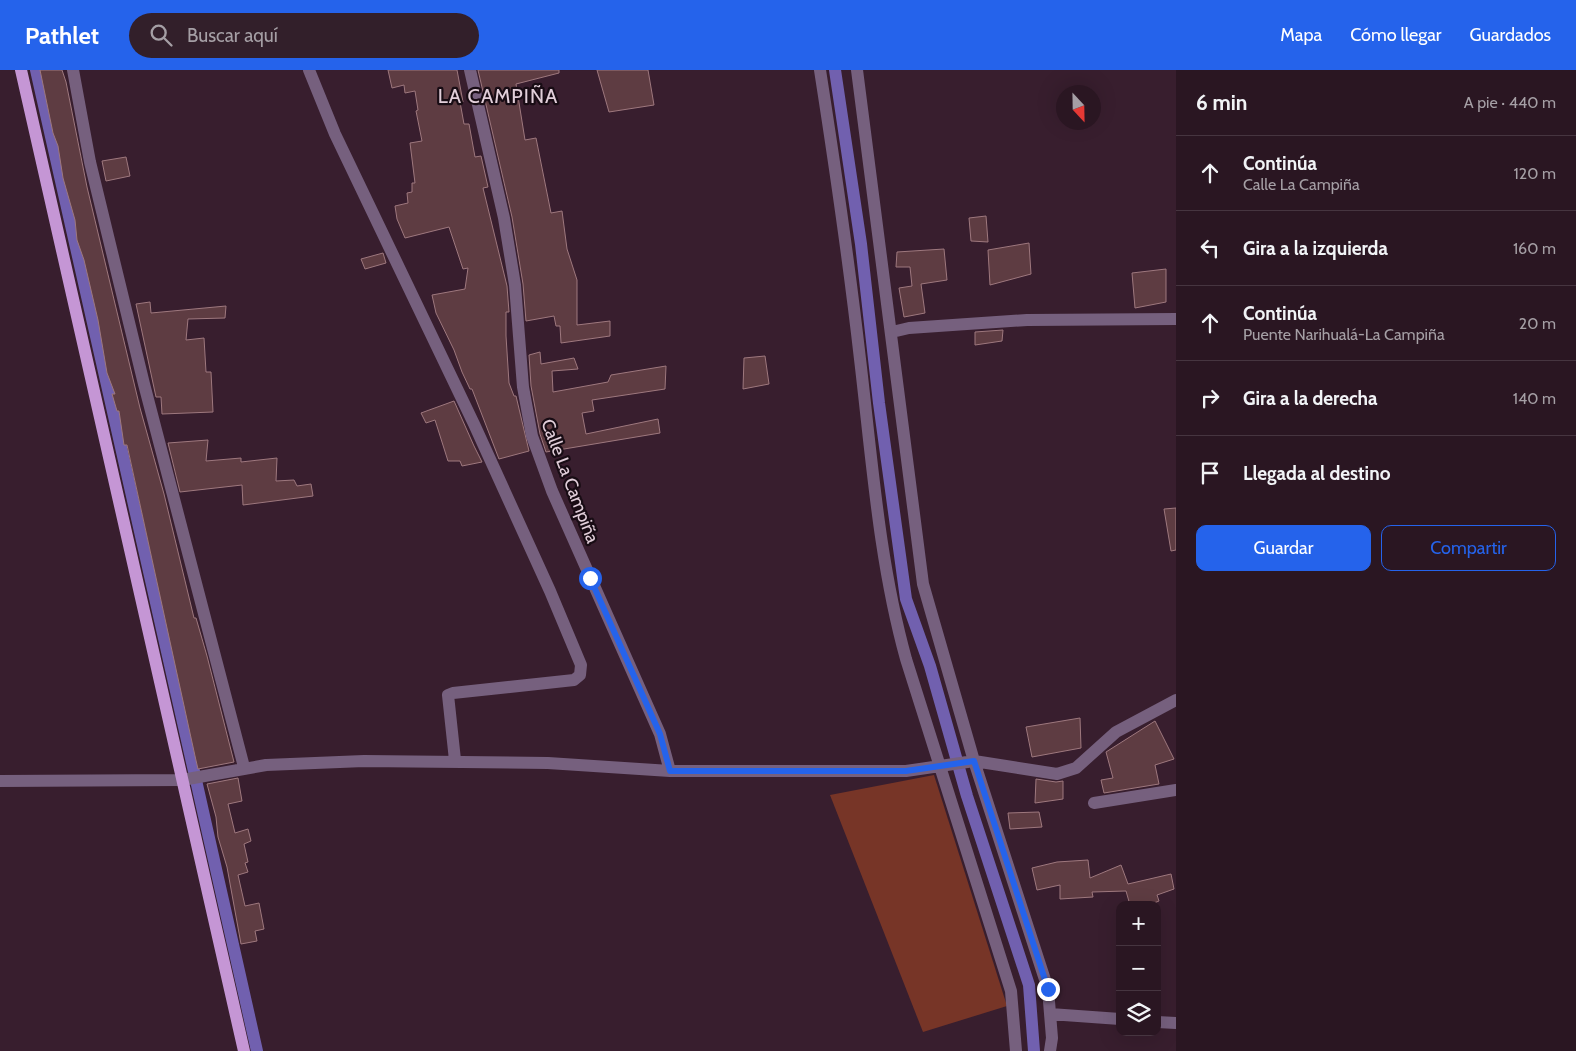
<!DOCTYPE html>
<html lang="es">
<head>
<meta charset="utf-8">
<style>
  :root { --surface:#2a1622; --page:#321f2a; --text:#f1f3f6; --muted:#a59fa5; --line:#463540; --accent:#2563eb }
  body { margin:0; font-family:Cabin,sans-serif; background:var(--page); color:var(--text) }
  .controls { position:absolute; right:15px; bottom:15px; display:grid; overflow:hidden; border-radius:10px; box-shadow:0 5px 20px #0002 }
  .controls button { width:45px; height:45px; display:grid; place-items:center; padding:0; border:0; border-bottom:1px solid var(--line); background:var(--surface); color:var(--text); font:25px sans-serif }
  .compass { position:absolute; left:1056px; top:15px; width:45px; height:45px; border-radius:50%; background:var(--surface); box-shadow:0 5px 20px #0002; rotate:158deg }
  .stop { position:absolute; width:15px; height:15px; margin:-11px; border:4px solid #2563eb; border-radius:50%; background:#fff }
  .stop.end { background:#2563eb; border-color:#fff; box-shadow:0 1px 5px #0008 }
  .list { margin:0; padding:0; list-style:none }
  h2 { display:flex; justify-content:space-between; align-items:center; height:65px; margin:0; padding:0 20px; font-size:21px }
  h2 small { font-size:16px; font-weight:400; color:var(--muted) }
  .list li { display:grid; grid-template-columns:32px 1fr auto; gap:15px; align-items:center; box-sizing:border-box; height:75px; padding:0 20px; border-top:1px solid var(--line) }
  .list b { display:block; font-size:19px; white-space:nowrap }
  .list p { margin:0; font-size:16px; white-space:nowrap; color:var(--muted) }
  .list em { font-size:16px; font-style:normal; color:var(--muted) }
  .actions { display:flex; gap:10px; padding:15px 20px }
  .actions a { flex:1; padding:11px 0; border:1px solid var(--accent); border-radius:10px; text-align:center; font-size:18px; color:var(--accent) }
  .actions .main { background:var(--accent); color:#fff }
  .icon { flex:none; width:28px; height:28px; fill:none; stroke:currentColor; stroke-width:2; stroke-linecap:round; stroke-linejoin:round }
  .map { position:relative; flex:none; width:1176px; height:981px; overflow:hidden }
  header { display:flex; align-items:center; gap:30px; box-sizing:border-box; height:70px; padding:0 25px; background:var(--accent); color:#fff }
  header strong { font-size:24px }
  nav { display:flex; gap:28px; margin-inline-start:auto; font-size:18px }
  .search { width:350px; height:45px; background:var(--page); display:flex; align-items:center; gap:12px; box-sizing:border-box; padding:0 18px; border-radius:28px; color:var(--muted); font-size:19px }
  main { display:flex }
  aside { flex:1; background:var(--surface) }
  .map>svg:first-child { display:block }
  .green { fill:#773527 }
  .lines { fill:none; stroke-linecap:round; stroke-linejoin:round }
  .canal { stroke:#7160af; stroke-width:12 }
  .building { fill:#5e3c42; stroke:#9e787e }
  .minor { stroke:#76607e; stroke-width:12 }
  .major { stroke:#c596d5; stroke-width:12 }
  .route { stroke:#2563eb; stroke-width:6 }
  .labels { text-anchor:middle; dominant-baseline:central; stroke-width:4.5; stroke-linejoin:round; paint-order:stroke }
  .street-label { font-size:18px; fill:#e2cfda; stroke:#180c14 }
  .quarter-label { font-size:20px; letter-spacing:1px; fill:#e2cfda; stroke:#180c14 }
</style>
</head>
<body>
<header>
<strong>Pathlet</strong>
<div class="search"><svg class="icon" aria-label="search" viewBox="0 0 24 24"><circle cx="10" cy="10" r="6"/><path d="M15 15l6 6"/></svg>Buscar aquí</div>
<nav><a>Mapa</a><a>Cómo llegar</a><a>Guardados</a></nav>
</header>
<main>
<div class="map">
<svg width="1176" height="981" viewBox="0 0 1176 981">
  <rect width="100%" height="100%" fill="#381e2e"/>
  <path class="green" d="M 934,705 L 1007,936 L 923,962 L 830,725 Z"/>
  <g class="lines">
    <path class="canal" d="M 36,0 L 257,981
      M 835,0 L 861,174 L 879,333 L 906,529 L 930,596 L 967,726 L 1029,915 L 1034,981"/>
  </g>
  <path class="building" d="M 40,0 L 62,0 L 66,12 L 87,117 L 140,338 L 164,424 L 194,548 L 196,548 L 207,586 L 234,692 L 198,699 L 195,686 L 127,375 L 124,375 L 119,341 L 117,341 L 112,324 L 115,324 L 107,303 L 98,250 L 84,190 L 77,170 L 75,150 L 63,108 L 58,76 L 53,63 Z
    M 388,0 L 457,0 L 463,32 L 460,32 L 464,54 L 469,54 L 475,87 L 481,86 L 488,117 L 483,118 L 507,216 L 509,242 L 506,242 L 506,266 L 509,313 L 514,326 L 516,326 L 529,381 L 499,389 L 472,319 L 470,319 L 462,302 L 454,280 L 436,243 L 432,225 L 465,219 L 468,198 L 463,199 L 449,157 L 405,168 L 397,149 L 395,136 L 408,133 L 407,123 L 412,122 L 412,113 L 415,113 L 410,73 L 422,71 L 416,41 L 418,40 L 415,21 L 405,23 L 404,15 L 392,18 Z
    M 478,0 L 559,0 L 559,3 L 516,14 L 525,70 L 536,68 L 551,143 L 562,141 L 567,179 L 577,210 L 577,255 L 610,251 L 610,266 L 561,273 L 560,256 L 556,256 L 554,246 L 526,251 L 523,214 L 512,147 Z
    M 597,0 L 648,0 L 654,35 L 609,42 Z
    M 126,87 L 130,106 L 106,111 L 102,91 Z
    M 986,146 L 988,172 L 971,171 L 969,148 Z
    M 1029,173 L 1031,204 L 990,215 L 988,180 Z
    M 944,179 L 947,210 L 921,214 L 925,243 L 904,247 L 899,218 L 912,216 L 910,197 L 896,197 L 897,182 Z
    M 383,183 L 386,193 L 365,199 L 361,189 Z
    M 1166,199 L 1166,232 L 1135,238 L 1132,203 Z
    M 150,232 L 151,243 L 226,236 L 225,248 L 188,249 L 186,270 L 204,268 L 206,302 L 211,302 L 213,342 L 162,344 L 161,327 L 156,327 L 136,234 Z
    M 1003,260 L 1002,271 L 975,275 L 975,262 Z
    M 540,282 L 541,294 L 574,288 L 578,299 L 552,301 L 553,322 L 608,312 L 611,305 L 666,296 L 665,319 L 592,330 L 594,341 L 582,343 L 586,364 L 658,349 L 660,363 L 546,382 L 540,364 L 531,316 L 529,285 Z
    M 765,286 L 769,314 L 743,319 L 744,288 Z
    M 454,331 L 474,376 L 482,392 L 462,396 L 460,391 L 448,391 L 435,350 L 426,353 L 421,343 Z
    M 208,370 L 206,391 L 241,388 L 241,392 L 277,388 L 276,411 L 294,410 L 297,416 L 311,414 L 313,426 L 243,435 L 242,415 L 180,422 L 168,373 Z
    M 1176,438 L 1176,480 L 1171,481 L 1164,439 Z
    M 1080,648 L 1081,678 L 1032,687 L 1026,657 Z
    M 1155,651 L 1174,689 L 1155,695 L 1159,714 L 1104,723 L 1101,710 L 1113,708 L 1106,682 Z
    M 238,708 L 242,731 L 228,734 L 235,763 L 248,759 L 251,771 L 244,774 L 248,792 L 245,793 L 248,802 L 238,805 L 245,836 L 259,833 L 264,859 L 255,861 L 257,871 L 241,874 L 227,797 L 218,767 L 216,747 L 207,714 Z
    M 1036,709 L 1056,712 L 1063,711 L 1063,729 L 1035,733 Z
    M 1039,742 L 1042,757 L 1010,759 L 1008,743 Z
    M 1088,790 L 1090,808 L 1121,795 L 1128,814 L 1171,804 L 1174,819 L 1157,825 L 1159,831 L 1149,835 L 1130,835 L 1126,821 L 1092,822 L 1093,827 L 1060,829 L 1060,815 L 1037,820 L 1032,798 L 1057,792 Z"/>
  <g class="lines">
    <path class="minor" d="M 73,0 L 90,92 L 144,314 L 244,697
      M 309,0 L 335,64 L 474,354 L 550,521 L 581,595 L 580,605 L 574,610 L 453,623 L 448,625 L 455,690
      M 470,0 L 504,148 L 515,215 L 523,317 L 532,366 L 552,421 L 660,664 L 670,701
      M 820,0 C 835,96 849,192 860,289 C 872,390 879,492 906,589 L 1011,921 L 1016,981
      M 857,0 L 923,514 L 974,691 L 1048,919 L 1052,968 L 1050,981
      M 892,262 L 909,258 L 1027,250 L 1176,249
      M 0,711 L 182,710 L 266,695 L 364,691 L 548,693 L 670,701 L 906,701 L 974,691 L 1057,704 L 1076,698 L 1116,662 L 1176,630
      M 1094,733 L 1176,720
      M 1050,944 L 1120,949
      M 1157,952 L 1176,953"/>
    <path class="major" d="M 21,0 L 244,981"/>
  </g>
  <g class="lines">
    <path class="route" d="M 590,508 L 660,664 L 670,701 L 906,701 L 974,691 L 1048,919"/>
  </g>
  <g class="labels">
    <g class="street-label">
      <text transform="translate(570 411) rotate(69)">Calle La Campiña</text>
    </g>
    <g class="quarter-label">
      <text x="498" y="26">LA CAMPIÑA</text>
    </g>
  </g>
</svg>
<div class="controls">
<button>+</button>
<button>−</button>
<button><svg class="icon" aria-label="layers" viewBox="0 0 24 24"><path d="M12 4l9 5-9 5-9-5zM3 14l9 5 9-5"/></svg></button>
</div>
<svg class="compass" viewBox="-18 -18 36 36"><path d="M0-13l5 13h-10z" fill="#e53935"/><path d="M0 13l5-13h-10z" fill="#a59fa5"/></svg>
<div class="stop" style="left:590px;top:508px"></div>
<div class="stop end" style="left:1048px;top:919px"></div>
</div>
<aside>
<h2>6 min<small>A pie · 440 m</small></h2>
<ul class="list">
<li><svg class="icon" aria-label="ahead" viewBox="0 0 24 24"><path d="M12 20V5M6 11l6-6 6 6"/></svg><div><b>Continúa</b><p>Calle La Campiña</p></div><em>120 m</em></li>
<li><svg class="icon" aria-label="left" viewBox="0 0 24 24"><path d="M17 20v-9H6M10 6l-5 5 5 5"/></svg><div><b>Gira a la izquierda</b></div><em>160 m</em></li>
<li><svg class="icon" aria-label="ahead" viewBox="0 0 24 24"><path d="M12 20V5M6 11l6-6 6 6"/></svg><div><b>Continúa</b><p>Puente Narihualá-La Campiña</p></div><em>20 m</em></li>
<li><svg class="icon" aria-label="right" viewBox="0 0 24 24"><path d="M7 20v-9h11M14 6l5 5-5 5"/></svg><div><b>Gira a la derecha</b></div><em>140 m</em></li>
<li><svg class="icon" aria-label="arrive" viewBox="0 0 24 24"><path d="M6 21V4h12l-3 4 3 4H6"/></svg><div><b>Llegada al destino</b></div></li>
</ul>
<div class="actions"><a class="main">Guardar</a><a>Compartir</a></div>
</aside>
</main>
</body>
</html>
